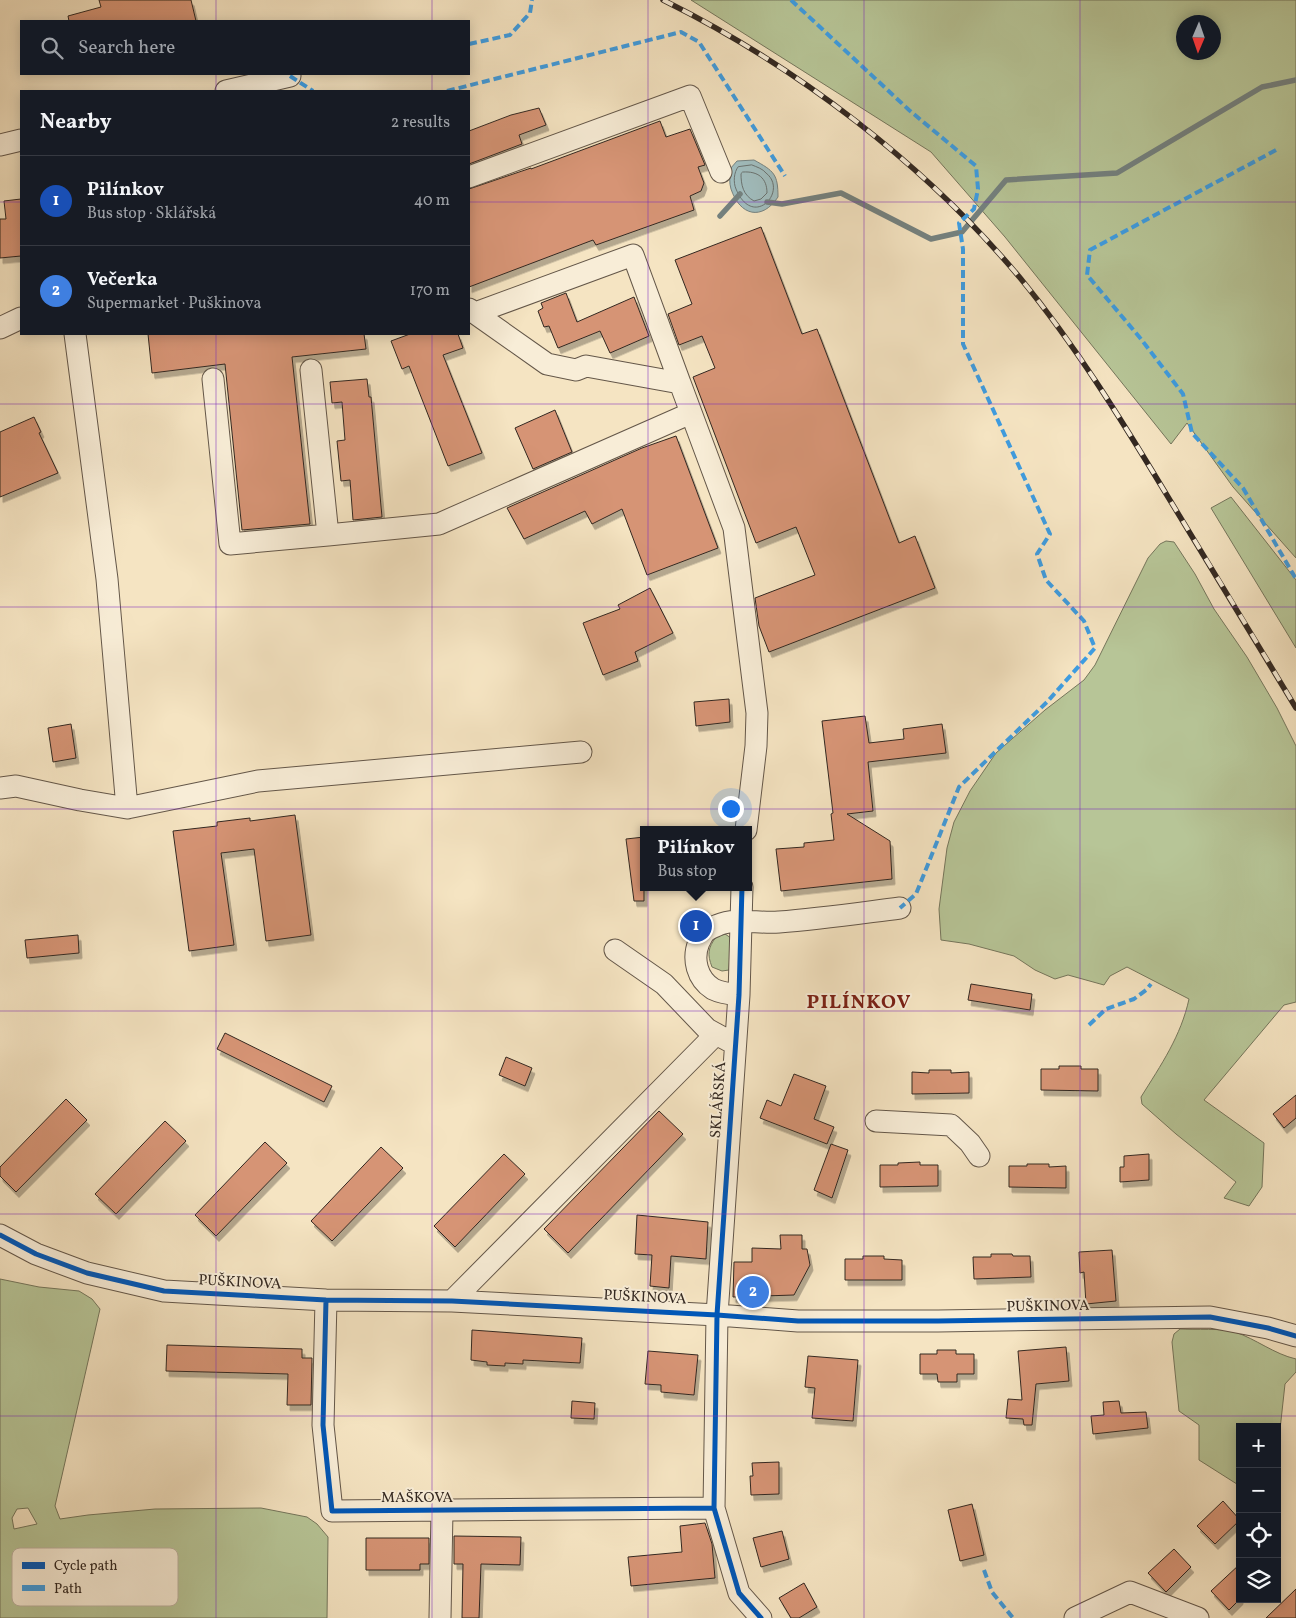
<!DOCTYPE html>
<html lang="en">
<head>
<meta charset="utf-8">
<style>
  :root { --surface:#171b24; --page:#20242c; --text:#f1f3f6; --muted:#9ea1a6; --line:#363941; --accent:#c59692 }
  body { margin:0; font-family:Vollkorn,serif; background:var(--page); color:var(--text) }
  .controls { position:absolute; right:15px; bottom:15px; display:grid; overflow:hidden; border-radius:0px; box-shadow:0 2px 12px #0003 }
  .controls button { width:45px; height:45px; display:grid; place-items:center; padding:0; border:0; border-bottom:1px solid var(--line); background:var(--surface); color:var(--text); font:25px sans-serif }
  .compass { position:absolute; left:1176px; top:15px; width:45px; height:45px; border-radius:50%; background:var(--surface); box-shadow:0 2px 12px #0003; rotate:182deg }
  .you { position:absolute; left:730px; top:808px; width:18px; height:18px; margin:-12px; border:4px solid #fff; border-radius:50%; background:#1a73e8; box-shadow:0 0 0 8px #1a73e833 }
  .badge { display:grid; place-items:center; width:32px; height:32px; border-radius:50%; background:var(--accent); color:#fff; font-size:16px; font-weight:700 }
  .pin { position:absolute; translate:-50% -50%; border:2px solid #fff; box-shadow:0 1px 5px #0006 }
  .popup { position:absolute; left:640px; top:826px; width:112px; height:65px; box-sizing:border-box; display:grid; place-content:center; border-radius:0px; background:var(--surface); filter:drop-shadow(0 1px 4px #0005); font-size:16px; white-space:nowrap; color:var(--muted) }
  .popup b { font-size:19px; color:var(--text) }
  .popup::after { content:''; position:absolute; left:50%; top:100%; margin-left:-10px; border:10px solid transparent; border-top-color:var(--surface) }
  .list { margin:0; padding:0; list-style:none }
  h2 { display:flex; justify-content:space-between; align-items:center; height:65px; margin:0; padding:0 20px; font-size:21px }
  h2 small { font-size:16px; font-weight:400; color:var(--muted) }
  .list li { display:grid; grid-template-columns:32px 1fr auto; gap:15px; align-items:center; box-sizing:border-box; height:90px; padding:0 20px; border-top:1px solid var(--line) }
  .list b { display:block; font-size:19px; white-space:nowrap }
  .list p { margin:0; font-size:16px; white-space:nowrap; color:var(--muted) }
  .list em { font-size:16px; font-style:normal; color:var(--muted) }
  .icon { flex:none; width:28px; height:28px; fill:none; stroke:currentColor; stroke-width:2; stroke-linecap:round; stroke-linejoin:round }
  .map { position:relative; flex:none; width:1296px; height:1618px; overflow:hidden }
  .search { position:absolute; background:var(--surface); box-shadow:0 2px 12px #0003; left:20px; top:20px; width:450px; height:55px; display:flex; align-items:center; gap:12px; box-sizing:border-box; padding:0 18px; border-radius:0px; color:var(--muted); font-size:19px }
  .panel { position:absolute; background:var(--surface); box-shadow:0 2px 12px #0003; left:20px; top:90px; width:450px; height:245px; border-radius:0px }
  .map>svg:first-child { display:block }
  .green { fill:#b7c597; stroke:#75765c; fill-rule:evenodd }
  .water { fill:#a0bcbd; stroke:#74817f }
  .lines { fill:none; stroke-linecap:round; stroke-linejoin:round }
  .shore { stroke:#6a726f; stroke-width:1 }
  .stream { stroke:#74817f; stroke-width:5.5 }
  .building { fill:#d69475; stroke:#332821; filter:url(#shadow) }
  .minor-casing { stroke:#645749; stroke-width:23 }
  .minor { stroke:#f8edd7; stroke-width:21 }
  .rail-casing { stroke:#332821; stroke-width:5.5 }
  .rail { stroke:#f8edd7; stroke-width:4; stroke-dasharray:11; stroke-linecap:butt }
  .quiet { stroke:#3e9ce0; stroke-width:4; stroke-dasharray:8 4; stroke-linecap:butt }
  .cycleway-casing { stroke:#f8edd7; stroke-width:8 }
  .cycleway { stroke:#0057b8; stroke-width:5 }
  .grid { fill:none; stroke:#7b2cbf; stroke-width:1; stroke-opacity:0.55 }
  .labels { text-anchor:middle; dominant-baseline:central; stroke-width:4; stroke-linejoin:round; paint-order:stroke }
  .street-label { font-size:15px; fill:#332821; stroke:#f8edd7 }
  .district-label { font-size:20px; font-weight:bold; letter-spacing:1px; fill:#7a1f14; stroke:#f8edd7 }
  .key { fill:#f8edd7; stroke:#bdb2a0; stroke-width:1 }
  .key-label { font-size:14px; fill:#332821 }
</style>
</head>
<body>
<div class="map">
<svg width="1296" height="1618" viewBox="0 0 1296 1618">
  <defs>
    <filter id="shadow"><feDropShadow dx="3" dy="5.5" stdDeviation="0" flood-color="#0004"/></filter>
  </defs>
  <rect width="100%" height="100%" fill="#f5e4c2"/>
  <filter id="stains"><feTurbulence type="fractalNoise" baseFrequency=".004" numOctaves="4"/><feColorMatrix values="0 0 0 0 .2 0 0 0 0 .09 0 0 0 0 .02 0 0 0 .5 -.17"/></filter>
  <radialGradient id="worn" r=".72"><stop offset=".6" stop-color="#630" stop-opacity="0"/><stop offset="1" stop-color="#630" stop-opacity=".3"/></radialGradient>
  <path class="green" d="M 691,0 L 1296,0 L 1296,558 L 1233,487 L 1187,423 L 1171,444 L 1005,237 L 931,152 ZM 1214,22 L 1214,52 L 1184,52 L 1184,22 Z
    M 1231,497 L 1296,580 L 1296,648 L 1211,508 Z
    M 1166,541 L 1174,542 L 1195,574 L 1214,609 L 1247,657 L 1277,708 L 1296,746 L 1296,1002 L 1284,1005 L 1204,1100 L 1264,1143 L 1262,1187 L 1249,1206 L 1224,1198 L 1236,1182 L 1176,1134 L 1142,1104 L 1141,1097 C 1161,1065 1181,1036 1189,999 L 1127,967 L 1110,976 L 1104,985 L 1068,975 L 1055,979 L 1035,970 L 1014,956 L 969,944 L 941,940 L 939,909 L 947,848 L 954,822 L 970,791 L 996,753 L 1045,710 L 1084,680 L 1095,665 L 1148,558 L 1160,544 Z
    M 725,934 L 731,938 L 729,970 L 722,971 L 712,967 C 707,954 708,948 716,937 Z
    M 0,1279 L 39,1287 L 79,1291 L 92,1299 L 100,1309 L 55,1506 L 60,1519 L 88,1515 L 155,1509 L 261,1508 L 307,1517 L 317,1524 L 328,1537 L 327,1618 L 0,1618 ZM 28,1508 L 37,1524 L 14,1529 L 12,1518 L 17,1509 Z
    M 1180,1329 C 1194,1330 1224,1328 1235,1332 C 1256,1339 1274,1354 1296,1359 L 1296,1372 L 1285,1384 L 1277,1457 L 1277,1427 L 1240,1427 L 1240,1486 L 1199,1460 L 1199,1425 L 1179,1411 L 1172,1342 L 1174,1334 Z"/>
  <path class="water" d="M 754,160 C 774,171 778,174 778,197 C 762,221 740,216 731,189 C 729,183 730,176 730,169 L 737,161 Z"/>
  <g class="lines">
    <path class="shore" d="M 752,165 C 757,167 763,169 766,173 C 789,191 753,230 736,189 C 733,182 734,172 738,167 Z
      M 743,172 C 758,171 767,178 767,193 L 761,199 L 754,201 C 743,195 741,185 741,174 Z"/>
    <path class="stream" d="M 767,202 L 782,204 L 841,193 L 931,239 L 962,232 L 1006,180 L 1117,173 L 1262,87 L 1296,80
      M 720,216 L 740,194"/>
  </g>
  <path class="building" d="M 99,0 L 191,0 L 196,21 L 69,21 L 68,16 L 101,7 Z
    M 539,108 L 546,125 L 519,135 L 522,144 L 469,164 L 469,131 L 511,115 Z
    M 660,121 L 666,137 L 690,129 L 705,165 L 698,167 L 704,183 L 701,191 L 690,196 L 694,210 L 596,245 L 593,240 L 469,287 L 469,189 L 531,168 L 531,169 Z
    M 21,199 L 21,256 L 0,258 L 0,219 L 6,219 L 4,201 Z
    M 761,227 L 802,334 L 817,329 L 899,543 L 915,536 L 935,588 L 769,652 L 759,626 L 755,598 L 815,575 L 796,527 L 756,543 L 693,377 L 715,368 L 702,336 L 679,345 L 668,314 L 692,304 L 675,260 Z
    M 566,293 L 577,322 L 634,297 L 649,336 L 610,353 L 600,331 L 558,348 L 549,326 L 544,327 L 538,311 L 543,308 L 541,303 Z
    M 148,334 L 364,334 L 366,349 L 292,357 L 310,524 L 242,530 L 225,364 L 152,373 Z
    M 410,334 L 458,334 L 463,348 L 443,355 L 482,453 L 448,466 L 409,366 L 402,369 L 391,341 Z
    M 367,379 L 369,397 L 371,397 L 382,517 L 353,520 L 350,480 L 341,481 L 337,441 L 345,440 L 342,402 L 332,403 L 330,382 Z
    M 555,410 L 572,452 L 533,469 L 515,428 Z
    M 34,417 L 41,432 L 39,433 L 58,473 L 0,497 L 0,432 Z
    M 676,436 L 718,548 L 647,575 L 622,509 L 592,524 L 585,511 L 524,539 L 507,508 L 642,448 Z
    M 650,588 L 673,633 L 635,652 L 638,661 L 603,675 L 583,623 L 620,609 L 618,605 Z
    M 729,699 L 730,722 L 696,726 L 694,702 Z
    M 865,716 L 869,743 L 904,739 L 903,729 L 942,724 L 946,753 L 868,762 L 873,811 L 847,814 L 890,841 L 892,879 L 781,891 L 776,849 L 804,847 L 804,843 L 834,840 L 831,814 L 833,813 L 822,721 Z
    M 71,724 L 76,758 L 53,762 L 48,728 Z
    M 295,815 L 311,935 L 266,941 L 254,849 L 221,853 L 234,945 L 189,951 L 173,831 L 217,826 L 217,822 L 250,818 L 250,821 Z
    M 644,837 L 644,901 L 634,901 L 626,839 Z
    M 78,935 L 79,953 L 27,958 L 25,940 Z
    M 971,984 L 1032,994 L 1030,1010 L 968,1000 Z
    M 225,1033 L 332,1086 L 324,1102 L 217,1049 Z
    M 506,1057 L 532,1068 L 525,1086 L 499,1075 Z
    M 1059,1066 L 1081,1066 L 1081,1069 L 1098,1069 L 1098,1091 L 1041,1090 L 1041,1069 L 1059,1069 Z
    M 929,1070 L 951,1070 L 951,1073 L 969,1072 L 969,1093 L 912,1094 L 912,1072 L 929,1073 Z
    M 794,1074 L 826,1086 L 814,1119 L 834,1127 L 827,1144 L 760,1118 L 767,1100 L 781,1106 Z
    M 1296,1095 L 1296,1118 L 1284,1128 L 1273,1114 Z
    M 66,1099 L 87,1120 L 16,1192 L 0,1176 L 0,1167 Z
    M 659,1111 L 683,1134 L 568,1253 L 544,1229 Z
    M 165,1121 L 186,1141 L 116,1214 L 95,1194 Z
    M 265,1142 L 287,1163 L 216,1236 L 195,1215 Z
    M 831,1144 L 848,1150 L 832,1198 L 814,1190 Z
    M 381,1147 L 403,1168 L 332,1241 L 311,1221 Z
    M 504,1154 L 525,1174 L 455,1247 L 434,1226 Z
    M 1149,1154 L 1149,1180 L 1120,1182 L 1120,1167 L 1124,1167 L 1124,1156 Z
    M 920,1162 L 920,1165 L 938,1165 L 938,1186 L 880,1187 L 880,1165 L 898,1165 L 898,1163 Z
    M 1027,1164 L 1049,1164 L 1049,1167 L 1066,1166 L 1066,1188 L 1009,1187 L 1009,1166 L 1027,1166 Z
    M 637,1215 L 708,1222 L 706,1259 L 671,1256 L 669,1288 L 650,1286 L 652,1255 L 635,1254 Z
    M 780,1235 L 802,1235 L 802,1249 L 807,1249 L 810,1265 L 794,1295 L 733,1297 L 734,1262 L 752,1262 L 752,1248 L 781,1249 Z
    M 1112,1250 L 1116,1301 L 1086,1304 L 1084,1272 L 1080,1273 L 1079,1252 Z
    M 991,1254 L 1012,1254 L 1013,1256 L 1030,1256 L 1031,1277 L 974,1279 L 973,1257 L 991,1257 Z
    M 863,1256 L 884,1256 L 884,1259 L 902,1260 L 902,1280 L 845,1280 L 845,1259 L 863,1259 Z
    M 472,1330 L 582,1338 L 580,1363 L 523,1360 L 523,1364 L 505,1363 L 505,1366 L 487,1365 L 487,1362 L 471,1360 Z
    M 167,1345 L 302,1349 L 302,1358 L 312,1358 L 311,1405 L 287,1405 L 288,1374 L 166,1371 Z
    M 1066,1347 L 1069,1381 L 1036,1384 L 1032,1425 L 1024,1425 L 1023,1419 L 1006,1418 L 1008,1399 L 1022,1400 L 1018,1351 Z
    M 937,1350 L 956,1350 L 956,1354 L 974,1354 L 974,1374 L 957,1374 L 957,1382 L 938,1382 L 937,1374 L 920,1374 L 920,1354 L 937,1354 Z
    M 648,1351 L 698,1355 L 694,1395 L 661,1392 L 661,1385 L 645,1384 Z
    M 808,1356 L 858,1360 L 853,1421 L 812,1418 L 815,1388 L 805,1387 Z
    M 572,1401 L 595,1403 L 594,1419 L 571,1418 Z
    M 1119,1401 L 1121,1413 L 1146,1412 L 1148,1428 L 1093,1434 L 1091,1416 L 1104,1415 L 1103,1402 Z
    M 779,1462 L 779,1494 L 751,1495 L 750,1476 L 753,1476 L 752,1463 Z
    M 1223,1501 L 1240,1520 L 1215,1544 L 1197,1526 Z
    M 972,1504 L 984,1555 L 960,1561 L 948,1510 Z
    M 705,1523 L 712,1544 L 715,1578 L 631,1586 L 628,1557 L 682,1552 L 680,1526 Z
    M 782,1531 L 789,1559 L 761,1567 L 753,1538 Z
    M 454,1536 L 521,1537 L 520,1565 L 481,1564 L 479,1618 L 462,1618 L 463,1564 L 454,1564 Z
    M 366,1538 L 429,1538 L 429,1564 L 420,1564 L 420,1570 L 366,1570 Z
    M 1174,1549 L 1191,1567 L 1166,1592 L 1148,1573 Z
    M 1240,1564 L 1240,1599 L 1229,1610 L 1211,1591 Z
    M 804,1583 L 817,1607 L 799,1618 L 791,1618 L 779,1598 Z
    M 1296,1589 L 1296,1618 L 1266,1618 Z"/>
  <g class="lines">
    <g class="minor-casing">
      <path id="minor" d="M 226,91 L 290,76
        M 0,145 L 21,140
        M 469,177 L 690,96 L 721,172
        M 469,309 L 547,364 L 576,370 L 586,366 L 680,383 L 734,528 L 757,713 L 756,746 L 746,830
        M 475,313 L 633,255 L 680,383
        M 0,328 L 21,318
        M 75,334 L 107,579 L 127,808
        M 311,370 L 328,535 L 439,524 L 691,413
        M 213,379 L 230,544 L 328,535
        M 0,788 L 16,786 L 80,800 L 127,808 L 258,781 L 581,752
        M 742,887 L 739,995 L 717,1315 L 714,1508 L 739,1593 L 761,1618
        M 615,950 L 664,984 L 707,1029 L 729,1041
        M 739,995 C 730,994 721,993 713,989 C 697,979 692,959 699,942 C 701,939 702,935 705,932 C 708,929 714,927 718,925 C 736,917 759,924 779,922 C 819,919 860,913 900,908
        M 876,1121 L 951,1125 L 970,1143 L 979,1156
        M 0,1235 L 36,1254 L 87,1273 L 164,1291 L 326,1300 L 452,1301 L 717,1315 L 798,1321 L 938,1321 L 1210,1317 L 1268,1328 L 1296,1336
        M 326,1300 L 323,1425 L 332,1511 L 714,1508
        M 452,1301 L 716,1034
        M 440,1618 L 442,1511
        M 1075,1618 L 1130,1592 L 1198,1618"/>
    </g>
    <use href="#minor" class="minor"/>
    <g class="rail-casing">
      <path id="rail" d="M 663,0 C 796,66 925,164 1021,279 C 1075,345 1121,419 1165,492 C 1209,564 1253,636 1296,708"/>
    </g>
    <use href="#rail" class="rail"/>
    <path class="quiet" d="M 791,0 L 909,110 L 976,166 L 978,189 L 974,209 L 959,223 L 963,249 L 963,344 L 1050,534 L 1037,554 L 1046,580 L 1084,621 L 1095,648 L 1047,702 L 959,787 L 916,894 L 900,908
      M 469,44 L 510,35 L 530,13 L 532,0
      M 290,76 L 313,91
      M 447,91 L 681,32 L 699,42 L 785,176
      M 1276,150 L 1090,250 L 1087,275 L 1141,339 L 1183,394 L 1192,433 L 1243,488 L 1296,579
      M 1089,1025 L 1106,1009 L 1134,999 L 1146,990 L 1151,984
      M 984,1570 L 992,1592 L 1013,1618"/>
    <g class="cycleway-casing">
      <path id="cycleway" d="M 742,887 L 739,995 L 717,1315 L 714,1508 L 739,1593 L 761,1618
        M 0,1235 L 36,1254 L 87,1273 L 164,1291 L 326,1300 L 452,1301 L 717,1315 L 798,1321 L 938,1321 L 1210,1317 L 1268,1328 L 1296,1336
        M 326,1300 L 323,1425 L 332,1511 L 714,1508"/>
    </g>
    <use href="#cycleway" class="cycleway"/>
  </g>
  <path class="grid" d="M 216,0 L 216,21M 432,0 L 432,21M 648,0 L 648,1618M 864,0 L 864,1618M 1080,0 L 1080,1618M 216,74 L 216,91M 432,74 L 432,91M 0,202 L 21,202M 469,202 L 1296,202M 216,334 L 216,1618M 432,334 L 432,1618M 0,404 L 1296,404M 0,607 L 1296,607M 0,809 L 1296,809M 0,1011 L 1296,1011M 0,1214 L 1296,1214M 0,1416 L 1296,1416"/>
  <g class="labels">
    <g class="street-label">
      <text transform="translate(719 1100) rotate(-86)">SKLÁŘSKÁ</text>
      <text transform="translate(240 1283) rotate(3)">PUŠKINOVA</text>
      <text transform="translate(645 1298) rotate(3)">PUŠKINOVA</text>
      <text transform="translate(1048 1307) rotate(-1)">PUŠKINOVA</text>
      <text x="417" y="1498">MAŠKOVA</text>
    </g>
    <g class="district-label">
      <text x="859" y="1003">PILÍNKOV</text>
    </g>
  </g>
  <rect x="12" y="1548" width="166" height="58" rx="8" class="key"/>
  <rect x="22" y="1562" width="23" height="7" fill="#0057b8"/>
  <rect x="22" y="1585" width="23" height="6" fill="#3e9ce0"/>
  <g class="key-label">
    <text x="54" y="1570">Cycle path</text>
    <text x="54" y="1593">Path</text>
  </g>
  <rect width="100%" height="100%" filter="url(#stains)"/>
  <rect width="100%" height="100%" fill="url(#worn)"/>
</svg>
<div class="controls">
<button>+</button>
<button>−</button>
<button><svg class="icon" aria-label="locate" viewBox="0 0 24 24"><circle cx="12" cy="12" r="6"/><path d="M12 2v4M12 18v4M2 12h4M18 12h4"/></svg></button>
<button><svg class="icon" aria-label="layers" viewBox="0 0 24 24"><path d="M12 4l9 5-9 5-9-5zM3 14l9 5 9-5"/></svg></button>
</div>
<svg class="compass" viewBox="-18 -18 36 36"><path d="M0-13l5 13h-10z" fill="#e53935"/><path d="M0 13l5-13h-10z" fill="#9ea1a6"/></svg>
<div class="you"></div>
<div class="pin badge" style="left:696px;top:926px;background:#1a4fb4">1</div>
<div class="popup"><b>Pilínkov</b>Bus stop</div>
<div class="pin badge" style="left:753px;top:1292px;background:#3f7fe0">2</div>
<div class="search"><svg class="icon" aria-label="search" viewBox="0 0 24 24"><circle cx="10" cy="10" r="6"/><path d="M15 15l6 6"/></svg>Search here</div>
<section class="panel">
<h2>Nearby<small>2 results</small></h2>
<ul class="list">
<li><span class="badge" style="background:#1a4fb4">1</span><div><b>Pilínkov</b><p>Bus stop · Sklářská</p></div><em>40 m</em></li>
<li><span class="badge" style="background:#3f7fe0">2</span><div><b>Večerka</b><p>Supermarket · Puškinova</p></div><em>170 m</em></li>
</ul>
</section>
</div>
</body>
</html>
